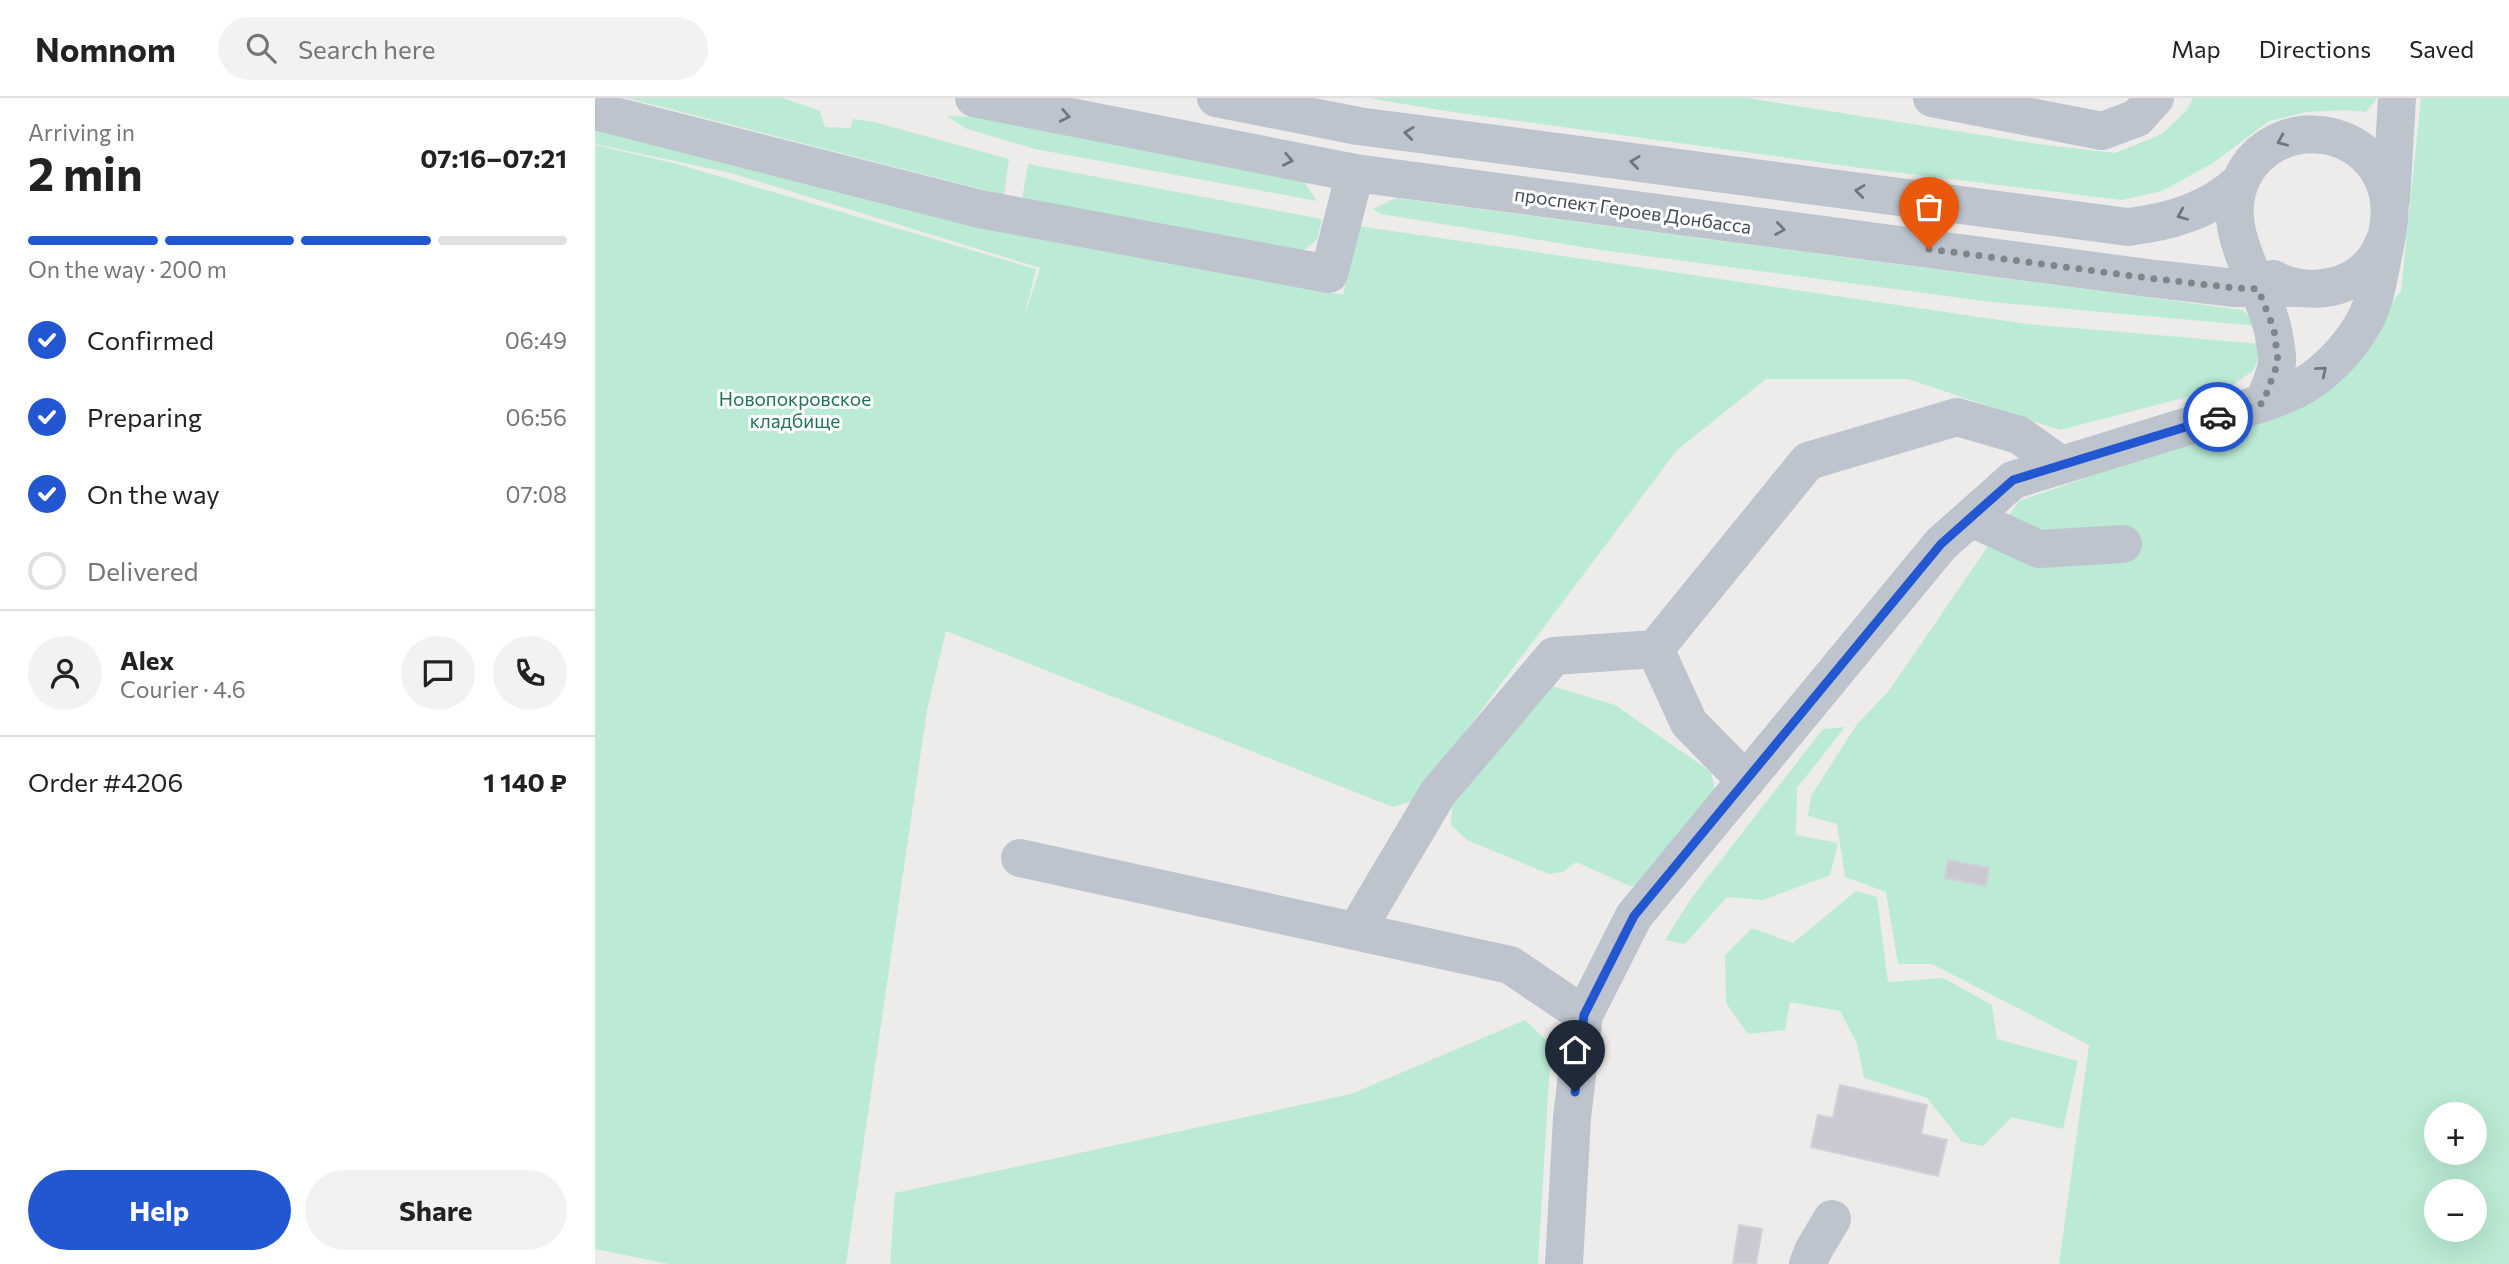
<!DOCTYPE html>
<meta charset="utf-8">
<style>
body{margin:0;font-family:Commissioner,sans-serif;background:#f2f2f2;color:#222;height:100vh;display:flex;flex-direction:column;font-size:26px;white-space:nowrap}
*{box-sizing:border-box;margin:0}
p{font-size:23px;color:#767676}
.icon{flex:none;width:38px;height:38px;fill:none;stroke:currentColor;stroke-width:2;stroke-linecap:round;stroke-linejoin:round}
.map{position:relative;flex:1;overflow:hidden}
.sheet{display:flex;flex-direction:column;background:#fff;width:595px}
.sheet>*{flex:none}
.buttons{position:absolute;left:1829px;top:1004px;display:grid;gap:14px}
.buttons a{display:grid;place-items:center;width:63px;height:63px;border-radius:50%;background:#fff;box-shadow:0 7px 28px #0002;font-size:35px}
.pin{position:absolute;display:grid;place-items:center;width:60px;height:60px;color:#fff;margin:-72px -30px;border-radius:50% 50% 50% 0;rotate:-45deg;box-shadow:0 0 7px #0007}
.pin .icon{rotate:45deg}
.courier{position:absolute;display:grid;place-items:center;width:70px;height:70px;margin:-35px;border:5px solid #2257d1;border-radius:50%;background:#fff;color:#222;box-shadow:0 2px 9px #0007}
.headline em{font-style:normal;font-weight:700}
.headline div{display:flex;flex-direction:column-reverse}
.headline{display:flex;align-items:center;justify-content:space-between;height:119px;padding:0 28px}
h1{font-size:46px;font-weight:700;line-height:52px}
.bar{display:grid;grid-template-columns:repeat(4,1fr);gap:10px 7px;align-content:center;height:84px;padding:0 28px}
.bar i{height:9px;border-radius:5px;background:#e0e0e0}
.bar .active{background:#2257d1}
.bar p{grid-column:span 4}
.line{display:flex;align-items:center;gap:18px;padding:0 28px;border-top:2px solid #e0e0e0}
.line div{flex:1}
.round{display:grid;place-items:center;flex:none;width:74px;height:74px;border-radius:37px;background:#f2f2f2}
ol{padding:0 28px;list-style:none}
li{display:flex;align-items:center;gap:21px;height:77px}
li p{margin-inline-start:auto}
li .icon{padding:7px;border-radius:50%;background:#2257d1;color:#fff;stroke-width:4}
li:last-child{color:#767676}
li i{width:38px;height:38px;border:4px solid #e0e0e0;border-radius:50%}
.primary-button{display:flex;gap:14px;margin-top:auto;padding:14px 28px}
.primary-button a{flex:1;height:80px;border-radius:42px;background:#2257d1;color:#fff;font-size:28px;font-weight:700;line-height:80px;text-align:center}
.primary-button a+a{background:#f2f2f2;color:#222}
header{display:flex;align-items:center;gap:42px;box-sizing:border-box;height:98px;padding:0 35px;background:#fff;border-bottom:2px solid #e0e0e0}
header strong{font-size:33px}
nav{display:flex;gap:38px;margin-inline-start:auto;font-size:24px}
.search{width:490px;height:63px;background:#f2f2f2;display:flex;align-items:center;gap:18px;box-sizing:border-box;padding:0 24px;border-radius:38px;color:#767676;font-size:26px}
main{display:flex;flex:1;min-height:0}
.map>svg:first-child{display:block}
</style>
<header>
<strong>Nomnom</strong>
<div class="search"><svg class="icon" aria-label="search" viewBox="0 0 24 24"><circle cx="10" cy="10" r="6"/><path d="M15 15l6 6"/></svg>Search here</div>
<nav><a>Map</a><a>Directions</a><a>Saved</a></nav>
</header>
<main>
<section class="sheet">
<div class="headline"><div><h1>2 min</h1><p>Arriving in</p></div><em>07:16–07:21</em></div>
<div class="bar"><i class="active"></i><i class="active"></i><i class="active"></i><i></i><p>On the way · 200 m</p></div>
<ol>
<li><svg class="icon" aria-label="check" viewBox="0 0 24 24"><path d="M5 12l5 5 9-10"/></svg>Confirmed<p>06:49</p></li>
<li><svg class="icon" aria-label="check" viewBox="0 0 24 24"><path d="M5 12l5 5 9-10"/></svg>Preparing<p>06:56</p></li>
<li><svg class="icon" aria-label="check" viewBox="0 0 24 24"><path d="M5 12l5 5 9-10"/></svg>On the way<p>07:08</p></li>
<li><i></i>Delivered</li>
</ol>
<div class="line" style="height:126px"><a class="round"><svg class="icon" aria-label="person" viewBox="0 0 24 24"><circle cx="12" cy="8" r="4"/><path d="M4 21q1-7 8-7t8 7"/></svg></a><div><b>Alex</b><p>Courier · 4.6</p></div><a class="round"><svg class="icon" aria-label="chat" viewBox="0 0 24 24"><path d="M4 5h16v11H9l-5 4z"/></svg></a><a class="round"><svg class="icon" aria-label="phone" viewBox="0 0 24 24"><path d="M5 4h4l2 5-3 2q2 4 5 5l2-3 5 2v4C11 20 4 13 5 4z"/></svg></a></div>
<div class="line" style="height:91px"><div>Order #4206</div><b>1 140 ₽</b></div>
<div class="primary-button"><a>Help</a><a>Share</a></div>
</section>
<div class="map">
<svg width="1914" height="1166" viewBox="0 0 1914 1166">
<rect width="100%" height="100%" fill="#eeeceb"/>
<path fill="#bbebd4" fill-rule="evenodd" d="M 32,0 L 188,0 L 225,13 L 230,29 L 255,30 L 258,21 L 279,24 L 414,61 L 409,97 Z
M 774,0 L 1152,0 L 1443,46 L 1520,55 L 1567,36 L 1591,13 L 1598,0 L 1782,0 L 1771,14 L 1750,12 L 1711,14 L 1674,23 L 1618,65 L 1567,93 L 1527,102 L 1266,70 L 844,12 Z
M 1826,0 L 1914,0 L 1914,1166 L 1464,1166 L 1494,947 L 1337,866 L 1303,866 L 1291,794 L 1250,779 L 1242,726 L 1213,718 L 1216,698 L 1262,626 L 1293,594 L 1424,403 L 1718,301 L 1806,193 ZM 1841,1017 L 1880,1017 L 1880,1055 L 1841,1055 ZM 1841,1094 L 1880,1094 L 1880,1132 L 1841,1132 Z
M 0,18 L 347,121 L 748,197 L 763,128 L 1432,226 L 1668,246 L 1659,272 L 1638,287 L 1465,332 L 1313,281 L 1171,281 L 1082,352 L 818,703 L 798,709 L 351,533 L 332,612 L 251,1166 L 74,1166 L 0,1151 L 0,47 L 82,66 L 441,171 L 429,220 L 445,170 L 136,75 L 0,46 Z
M 351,18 L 383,19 L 708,82 L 722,103 L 440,51 L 372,31 Z
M 433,66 L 727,121 L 722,142 L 705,155 L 427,101 Z
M 801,100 L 1648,212 L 1664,228 L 1396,204 L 1006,152 L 786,116 L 778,111 Z
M 957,588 L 1020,607 L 1116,674 L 1121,697 L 1056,785 L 1035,788 L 981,764 L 968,774 L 954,776 L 872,742 L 856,727 L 857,709 L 944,593 Z
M 1250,629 L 1202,690 L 1201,737 L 1243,745 L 1235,777 L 1168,802 L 1132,799 L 1090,846 L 1070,842 L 1095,802 L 1228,631 Z
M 1261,793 L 1282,799 L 1293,884 L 1348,880 L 1397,907 L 1402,941 L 1483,963 L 1468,1031 L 1417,1019 L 1388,1048 L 1367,1044 L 1332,1000 L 1269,980 L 1262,946 L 1245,913 L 1195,904 L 1190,932 L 1153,936 L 1131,905 L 1130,857 L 1157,830 L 1198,845 Z
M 930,922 L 956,947 L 943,1166 L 295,1166 L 300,1095 L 756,996 Z"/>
<path fill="#c9cad1" stroke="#d0d1d7" stroke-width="2" d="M 1353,762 L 1394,770 L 1391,788 L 1350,780 Z
M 1245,987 L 1332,1007 L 1326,1036 L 1352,1042 L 1343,1078 L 1216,1049 L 1223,1017 L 1238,1020 Z
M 1144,1127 L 1167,1131 L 1161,1166 L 1138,1166 Z"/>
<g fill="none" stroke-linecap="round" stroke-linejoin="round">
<path stroke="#bdc4cd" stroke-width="38" d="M 379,0 L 760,75 L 1553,180 L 1640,190 L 1703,190
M 621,0 L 763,28 L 1533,129 C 1574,124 1614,113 1645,84
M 1337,0 L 1507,33 L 1542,20 L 1560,0
M 0,13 L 385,111 L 734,176 L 760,75
M 1796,102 L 1802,0
M 1678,181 C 1719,202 1772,189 1789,144
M 1376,420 L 1444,451 L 1528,446
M 1060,551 L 1094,625 L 1151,683
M 425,760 L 915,867 L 989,917
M 761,833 L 843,695 L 959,558 L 1060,551 L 1213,363 L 1362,319 L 1424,337 L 1466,367
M 969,1166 L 977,1020 L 989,917 L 1039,818 L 1346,446 L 1418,382 L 1668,305 C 1679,301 1691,297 1702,291 C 1728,278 1755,250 1769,224 C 1781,203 1784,176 1789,153 C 1794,128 1799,105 1788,81 C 1762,23 1677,21 1648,78 C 1619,134 1674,190 1680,244 C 1681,251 1683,259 1682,265 C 1680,279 1673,293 1668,305
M 1213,1166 L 1218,1153 L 1237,1121"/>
</g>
<defs><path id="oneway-chevron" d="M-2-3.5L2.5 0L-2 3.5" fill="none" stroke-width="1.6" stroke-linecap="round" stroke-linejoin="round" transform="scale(1.75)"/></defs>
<g stroke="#6f7681">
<use href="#oneway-chevron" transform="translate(470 18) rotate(11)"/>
<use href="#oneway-chevron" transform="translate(814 35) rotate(-173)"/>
<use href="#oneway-chevron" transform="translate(1687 43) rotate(157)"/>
<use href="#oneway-chevron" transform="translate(693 62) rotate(11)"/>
<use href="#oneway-chevron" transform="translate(1040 64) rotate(-173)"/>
<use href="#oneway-chevron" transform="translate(1265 93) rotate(-173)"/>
<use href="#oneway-chevron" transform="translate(1587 117) rotate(157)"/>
<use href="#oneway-chevron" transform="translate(1185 131) rotate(8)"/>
<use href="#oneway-chevron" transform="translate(1727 273) rotate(-40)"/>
</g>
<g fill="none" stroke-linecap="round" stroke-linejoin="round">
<path stroke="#80848b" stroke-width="7" stroke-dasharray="0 12.6" d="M 1334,151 L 1553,180 L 1640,190 L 1663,191 L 1679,231 L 1683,264 L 1668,305 L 1623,319"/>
<path stroke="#2257d1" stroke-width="9" d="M 980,994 L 989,917 L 1039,818 L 1346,446 L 1418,382 L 1623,319"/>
</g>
<g text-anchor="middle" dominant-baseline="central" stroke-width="6" stroke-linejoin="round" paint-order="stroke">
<g font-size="19" fill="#454c58" stroke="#fff">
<text transform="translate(1038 112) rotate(8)">проспект Героев Донбасса</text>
</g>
<g font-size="19" fill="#1b7453" stroke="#fff">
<text x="200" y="300">Новопокровское<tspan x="200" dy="22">кладбище</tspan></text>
</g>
</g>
</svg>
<div class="buttons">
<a>+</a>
<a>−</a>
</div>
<div class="pin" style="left:1334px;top:151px;background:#ea580c"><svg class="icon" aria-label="bag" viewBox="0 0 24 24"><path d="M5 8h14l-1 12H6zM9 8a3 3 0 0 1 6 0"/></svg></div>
<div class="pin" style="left:980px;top:994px;background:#1f2937"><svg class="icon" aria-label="home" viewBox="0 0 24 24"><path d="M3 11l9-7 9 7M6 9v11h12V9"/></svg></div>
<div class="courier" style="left:1623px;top:319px"><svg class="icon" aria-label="car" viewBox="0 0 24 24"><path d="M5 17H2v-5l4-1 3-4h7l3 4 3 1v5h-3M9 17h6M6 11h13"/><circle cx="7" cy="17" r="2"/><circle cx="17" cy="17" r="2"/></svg></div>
</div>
</main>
